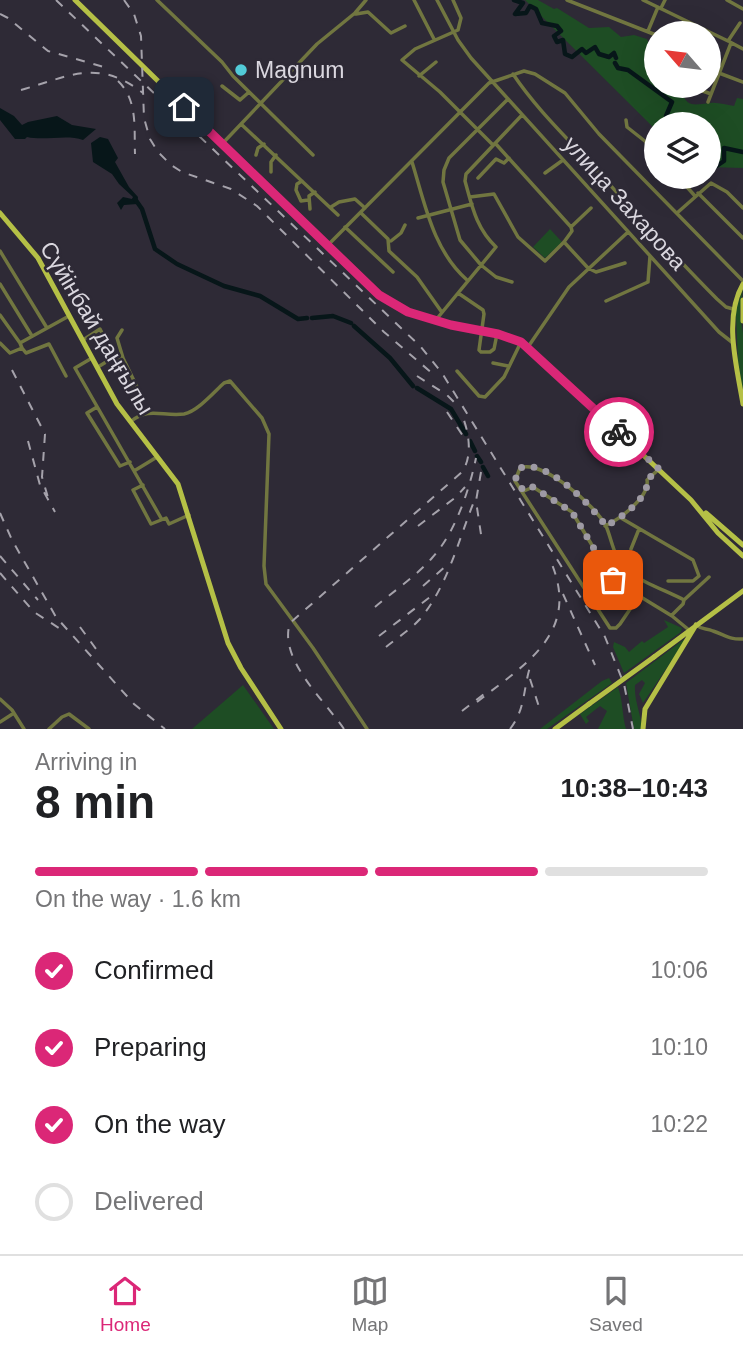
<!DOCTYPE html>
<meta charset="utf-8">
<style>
body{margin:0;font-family:Helvetica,sans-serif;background:#f2f2f2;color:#202124;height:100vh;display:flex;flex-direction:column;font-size:26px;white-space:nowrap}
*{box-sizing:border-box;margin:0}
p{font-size:23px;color:#757577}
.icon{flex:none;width:38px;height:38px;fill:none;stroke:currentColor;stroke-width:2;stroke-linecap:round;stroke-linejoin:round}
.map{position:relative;height:729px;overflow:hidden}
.drawer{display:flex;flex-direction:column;background:#fff;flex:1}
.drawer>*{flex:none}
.needle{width:46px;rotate:298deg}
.tools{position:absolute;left:644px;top:21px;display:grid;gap:14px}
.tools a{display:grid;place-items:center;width:77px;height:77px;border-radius:50%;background:#fff;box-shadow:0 7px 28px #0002;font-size:35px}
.pin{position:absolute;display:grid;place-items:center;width:60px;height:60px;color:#fff;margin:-30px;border-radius:14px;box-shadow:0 4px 10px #0006}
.courier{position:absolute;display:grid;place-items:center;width:70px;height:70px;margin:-35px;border:5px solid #db2777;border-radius:50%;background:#fff;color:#222;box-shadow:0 2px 9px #0007}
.head em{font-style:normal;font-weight:800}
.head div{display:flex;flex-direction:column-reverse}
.head{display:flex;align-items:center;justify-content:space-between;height:119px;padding:0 35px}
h1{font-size:46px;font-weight:800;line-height:52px}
.bar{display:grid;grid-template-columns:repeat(4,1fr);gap:10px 7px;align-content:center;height:84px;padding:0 35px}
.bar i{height:9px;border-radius:5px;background:#e0e0e0}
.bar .selected{background:#db2777}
.bar p{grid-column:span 4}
ol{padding:0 35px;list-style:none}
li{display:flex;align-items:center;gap:21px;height:77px}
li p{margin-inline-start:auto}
li .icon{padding:7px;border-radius:50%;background:#db2777;color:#fff;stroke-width:4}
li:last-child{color:#757577}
li i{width:38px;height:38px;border:4px solid #e0e0e0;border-radius:50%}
.dock{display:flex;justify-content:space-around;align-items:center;height:98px;border-top:2px solid #e0e0e0;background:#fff;font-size:19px;color:#757577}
.dock a{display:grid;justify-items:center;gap:4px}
.dock .selected{color:#db2777}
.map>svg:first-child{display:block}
</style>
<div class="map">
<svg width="743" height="729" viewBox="0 0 743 729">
<rect width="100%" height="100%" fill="#2e2a36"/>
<path fill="#1e4d24" d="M 525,0 L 538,0 L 554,9 L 557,8 L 589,28 L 609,27 L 621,37 L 634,35 L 647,39 L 651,49 L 656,51 L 656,86 L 681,86 C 685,108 692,105 710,103 C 718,102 726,105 734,106 L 737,98 L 743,99 L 743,168 L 709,167 L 709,124 L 656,124 L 656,130 Z
M 550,229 L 562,242 L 545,258 L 533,247 Z
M 743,289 L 740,313 L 743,333 L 743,392 L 738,362 L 736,315 L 736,308 Z
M 664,620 L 682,628 L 681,632 L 624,673 L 613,647 L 614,642 L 625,647 L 629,652 L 642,641 L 644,643 L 668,627 Z
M 683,640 L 685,641 L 643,703 L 639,694 L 645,683 L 642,680 L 635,685 C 634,701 641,713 642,729 L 634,729 L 626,683 Z
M 609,678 L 612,683 L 547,729 L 540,729 L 602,681 Z
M 243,685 L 274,729 L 192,729 Z
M 618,687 C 623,701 622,715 626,729 L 598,729 L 607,711 L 600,706 L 586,717 L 589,721 L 586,724 L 580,714 Z"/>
<path fill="#071619" d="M 0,108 L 14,116 L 22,125 L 28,122 L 57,116 L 72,125 L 96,129 L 83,140 C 67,134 45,141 27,137 L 25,139 L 15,139 L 0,120 Z
M 100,137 L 108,139 L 118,158 L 115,162 L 129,187 L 138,197 L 137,204 L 124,205 L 121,210 L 117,203 L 123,197 L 132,199 L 133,197 L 119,184 L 112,174 L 93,162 L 91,143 Z"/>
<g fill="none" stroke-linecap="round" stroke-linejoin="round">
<path stroke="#071619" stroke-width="4.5" d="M 514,0 L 523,3 L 515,14 L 526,13 L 530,6 L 536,9 L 542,23 L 557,26 L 561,31 L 554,36 L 557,42 L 563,40 L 565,54 L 572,57 L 582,49 L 586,53 L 595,47 L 599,54 L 609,57 L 614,53 L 616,58
M 615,63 L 618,68 L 628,70 L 672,102 L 666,116 L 669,124
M 709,162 L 715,167 L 724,161 L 724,148 L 743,152
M 135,199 L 142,209 L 155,249 L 177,264 L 224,286 L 260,296 L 298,319 L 307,318
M 312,318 L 333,316 L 351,323
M 354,326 L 390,358 L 413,386
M 417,388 L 451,409 L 466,434
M 470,441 L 475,451
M 477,456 L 481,462
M 483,467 L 488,476"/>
<path stroke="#717640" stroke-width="3.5" d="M 157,0 L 222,62 L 233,76 L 313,155
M 414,0 L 434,39
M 437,0 L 458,40 L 471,58 L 719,332 L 733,343
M 453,0 L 461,18 L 458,30 L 415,49 L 402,60 L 440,92 L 493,145
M 567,0 L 656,35
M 643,0 L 728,41 L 740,23
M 727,0 L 743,9
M 661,8 L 665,0
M 356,14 L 368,12 L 391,33 L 405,26
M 648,31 L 658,7
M 730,42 L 743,49
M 709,65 L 717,69 L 719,73 L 743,82
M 513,74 C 535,107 564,135 591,164 C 633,210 674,256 717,299 L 726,307 L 733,309
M 419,76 L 436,62
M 222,86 L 240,100 L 249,92
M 689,86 L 711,94
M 508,99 L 449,158 L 444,170 L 443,182 L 460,240 L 481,265 L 496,277 L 512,282
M 708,102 L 731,43
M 626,120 L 627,127 L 646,142 L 649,150 L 656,157
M 241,124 L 338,215
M 495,143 L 571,227
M 222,144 L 317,44 L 355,13 L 366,0
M 256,155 L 258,148 L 264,144
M 412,162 C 425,204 433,250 467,280
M 271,172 L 271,162 L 276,155
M 545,173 L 563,160
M 678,177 L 695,196
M 478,178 L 496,159 L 504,163 L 509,158
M 302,181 L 297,184 L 296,190 L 301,201 L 308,200
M 698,193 L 743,238
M 470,197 L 494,194 L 518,237 L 545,261 L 564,242 L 572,231 L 571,227 L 591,208
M 331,207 L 339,202 L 355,199 L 365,208
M 310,209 L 309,196 L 315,192
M 361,213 L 388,239 L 389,251 L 417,277 L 441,311
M 677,213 L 711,183 L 727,192 L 743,208
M 418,218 L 472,204
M 345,227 L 393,272
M 391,241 L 401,233 L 405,225
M 564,242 L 588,268 L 596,272 L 625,263
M 327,246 L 489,83 L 524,71 L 535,74 L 565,93 L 599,134 L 743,281
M 0,251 L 47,328
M 0,284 L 32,336
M 458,293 L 483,310 L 484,314 L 479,350 L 481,352 L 490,352 L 494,349 L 497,334
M 606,301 L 648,282 L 650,256
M 0,315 L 20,343
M 435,321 L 496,247 C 476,228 472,206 465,181 L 466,174 L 522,115
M 83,340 L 100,329 L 114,357
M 0,343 L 10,353 L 22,348 L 20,343 L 69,316
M 528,347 L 569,287 L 628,232
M 22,348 L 26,353 L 49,344 L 66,376
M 92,358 L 75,368 L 134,471
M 123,358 L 137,387 L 134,391
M 117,361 L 123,358 L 117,338 L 122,330
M 493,363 L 508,366
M 98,367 L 114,357 L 146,412
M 457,371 L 479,396 L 485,397 L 504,377 L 521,342
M 97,407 L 87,413 L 120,466 L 130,462
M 130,422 C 150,406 162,417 184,414 C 198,411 214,392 224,383 L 230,381 L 262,418 L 269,434 L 264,566 L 266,584 L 313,648 L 367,729
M 157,457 L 134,471 L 161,518
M 143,485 L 133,490 L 151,524 L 166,518 L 169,524 L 189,515
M 524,491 L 533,487 L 572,512 L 613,580 L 672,616 L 689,630
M 621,518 L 693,560 L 699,576 L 693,581 L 668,581
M 605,526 C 620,519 650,497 647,480 L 659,469
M 631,549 L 639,529
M 639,596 L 620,624 L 616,628 L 610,628 L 515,481 L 520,468 C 542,459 596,506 606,526 C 612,540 614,559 626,569 C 642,583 665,590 684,600
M 672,615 L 683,604 L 684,600 L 709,577
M 696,625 C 702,630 706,628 713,631 C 725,635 730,640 743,639
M 0,699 L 12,710 L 24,729
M 0,722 L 14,713
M 49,729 L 62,717 L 69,714 L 89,729"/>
<path stroke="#b5c046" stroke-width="5" d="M 75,0 L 369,287 C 394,307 422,318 454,325 C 479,331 506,333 528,347 L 691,500 L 718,533 L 743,556
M 0,213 L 38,258 L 117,404 L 178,484 L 228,643 L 241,668 L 281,729
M 743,284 C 723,318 737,367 743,404
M 743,300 L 743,321
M 706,513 L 743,545
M 654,657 L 743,591
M 555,729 L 589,704
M 643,729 L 645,709 L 696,625"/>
<path stroke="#a5a2ab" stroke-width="2" stroke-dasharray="9 9" stroke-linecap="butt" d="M 56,0 L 421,347 L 442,373 L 605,637 L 624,684 L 633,729
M 124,0 L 134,14 L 141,36 L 144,118 L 150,139 L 158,152 L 171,165 L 182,172 L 231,189 L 257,206 L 384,332 L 433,374
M 0,14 L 8,18 L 48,51 L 104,67
M 118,81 C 138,100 134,128 135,154
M 21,90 C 70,76 98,58 143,93
M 12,370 L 45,434 L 42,477 L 49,501
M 417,376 L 447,395 L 456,404
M 447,412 L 465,439
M 28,441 L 40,485 L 55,512
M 481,472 L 476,501 L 482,541
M 0,513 L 12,540 L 56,617 L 134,704 L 165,729
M 418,526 L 456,497 L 465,487
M 0,556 L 38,600
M 0,573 L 34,612 L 62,630
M 423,586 L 447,565
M 563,594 L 595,665
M 375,607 C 394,591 416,576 432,558 C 455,533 469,491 476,458
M 80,627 L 99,653
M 379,636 L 430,597
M 386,647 C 397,638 410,630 420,619 C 447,587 458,542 473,504
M 530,679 L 541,713
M 477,702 C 525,664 581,633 551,562
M 462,711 L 484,694
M 344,729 C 325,701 278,659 290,623 L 462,472 C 473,456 469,432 462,415
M 510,729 C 526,709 523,687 531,664"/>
<path stroke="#b5c046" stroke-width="5" d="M 589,704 L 654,657"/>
</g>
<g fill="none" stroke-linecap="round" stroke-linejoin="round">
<path stroke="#9e9aa4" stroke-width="7" stroke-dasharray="0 12.6" d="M 613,580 L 572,512 L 533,487 L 524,491 C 517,483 512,478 520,468 C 546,458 592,506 606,526 C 620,519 650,497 647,480 L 659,469 L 619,432"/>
<path stroke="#db2777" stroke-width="9" d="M 184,107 L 379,295 L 408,312 L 451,325 L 498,334 L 521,342 L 619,432"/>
</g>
<circle fill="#52cbd8" stroke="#2e2a36" stroke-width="2.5" cx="241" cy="70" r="7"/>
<g text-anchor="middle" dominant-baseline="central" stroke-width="5" stroke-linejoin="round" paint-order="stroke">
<g font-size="23" fill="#dad7df" stroke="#2e2a36" text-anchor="start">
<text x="255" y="70">Magnum</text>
</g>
<g font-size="23" fill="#dad7df" stroke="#2e2a36">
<text transform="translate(625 203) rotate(48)">улица Захарова</text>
<text transform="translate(97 328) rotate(59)">Сүйінбай даңғылы</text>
</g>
</g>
</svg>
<div class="tools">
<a><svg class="needle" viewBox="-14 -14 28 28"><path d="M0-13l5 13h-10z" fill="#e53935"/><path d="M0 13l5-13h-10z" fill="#757577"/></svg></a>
<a><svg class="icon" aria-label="layers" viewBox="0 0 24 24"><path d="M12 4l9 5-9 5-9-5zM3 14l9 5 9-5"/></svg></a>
</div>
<div class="pin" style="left:613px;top:580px;background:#ea580c"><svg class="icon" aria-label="bag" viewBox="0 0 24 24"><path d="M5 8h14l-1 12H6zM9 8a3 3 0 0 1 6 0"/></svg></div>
<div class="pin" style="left:184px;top:107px;background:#1f2937"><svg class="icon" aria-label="home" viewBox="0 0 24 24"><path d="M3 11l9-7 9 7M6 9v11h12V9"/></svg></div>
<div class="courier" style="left:619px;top:432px"><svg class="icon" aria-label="bike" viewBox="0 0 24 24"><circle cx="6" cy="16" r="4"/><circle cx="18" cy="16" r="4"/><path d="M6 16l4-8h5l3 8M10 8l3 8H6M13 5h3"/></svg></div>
</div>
<section class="drawer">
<div class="head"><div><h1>8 min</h1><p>Arriving in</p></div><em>10:38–10:43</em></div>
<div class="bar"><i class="selected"></i><i class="selected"></i><i class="selected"></i><i></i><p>On the way · 1.6 km</p></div>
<ol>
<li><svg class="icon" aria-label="check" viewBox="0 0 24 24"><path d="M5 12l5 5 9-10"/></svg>Confirmed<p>10:06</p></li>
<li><svg class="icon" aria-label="check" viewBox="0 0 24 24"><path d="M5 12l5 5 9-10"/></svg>Preparing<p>10:10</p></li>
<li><svg class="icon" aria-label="check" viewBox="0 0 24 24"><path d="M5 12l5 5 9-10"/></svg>On the way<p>10:22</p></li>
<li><i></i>Delivered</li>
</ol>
</section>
<nav class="dock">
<a class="selected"><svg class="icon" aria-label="home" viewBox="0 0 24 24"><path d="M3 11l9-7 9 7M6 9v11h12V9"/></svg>Home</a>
<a><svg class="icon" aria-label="map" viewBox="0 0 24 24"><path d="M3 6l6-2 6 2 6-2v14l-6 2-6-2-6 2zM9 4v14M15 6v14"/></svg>Map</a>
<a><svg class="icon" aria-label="saved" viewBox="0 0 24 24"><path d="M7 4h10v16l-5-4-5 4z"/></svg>Saved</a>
</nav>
